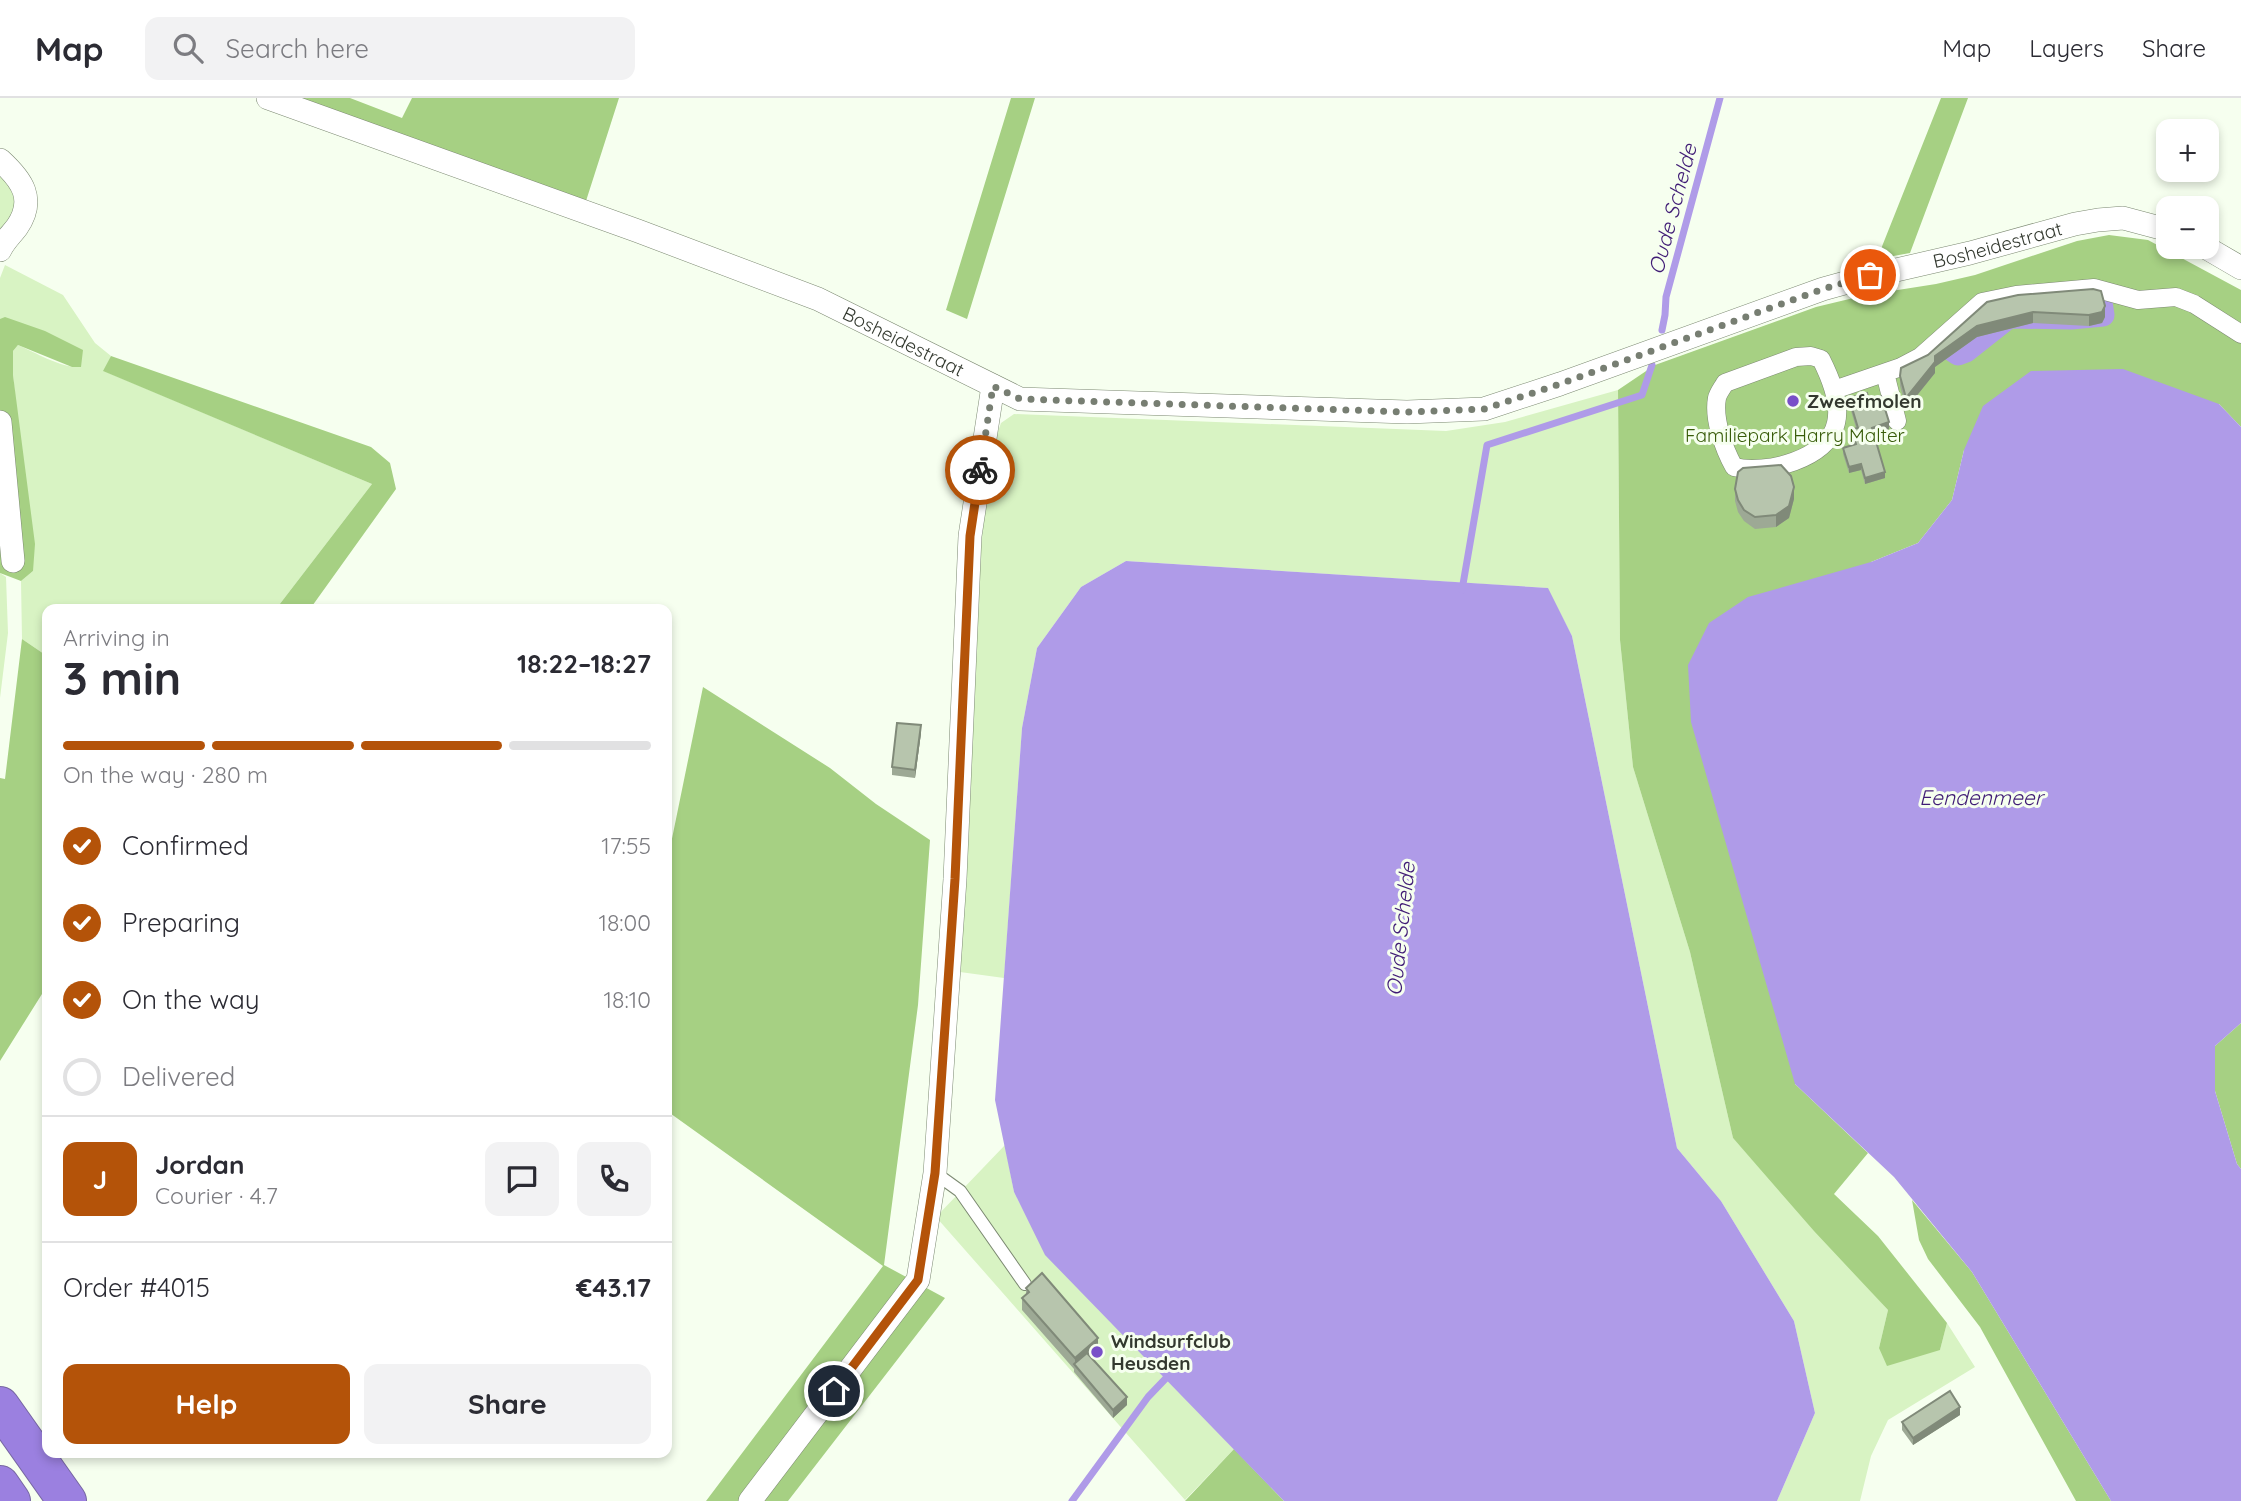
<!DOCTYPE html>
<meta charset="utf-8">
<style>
body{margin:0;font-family:Quicksand,sans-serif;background:#f2f2f3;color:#2b2b33;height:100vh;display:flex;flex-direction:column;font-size:26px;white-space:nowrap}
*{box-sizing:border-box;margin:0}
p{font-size:23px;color:#7c7c81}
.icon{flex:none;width:38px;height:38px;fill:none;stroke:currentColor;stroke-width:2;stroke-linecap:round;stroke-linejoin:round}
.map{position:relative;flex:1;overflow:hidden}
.details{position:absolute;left:42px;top:506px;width:630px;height:854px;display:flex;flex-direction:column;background:#fff;border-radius:14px;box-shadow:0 4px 10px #0003}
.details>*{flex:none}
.controls{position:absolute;left:2156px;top:21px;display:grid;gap:14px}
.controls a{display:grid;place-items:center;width:63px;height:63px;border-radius:14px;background:#fff;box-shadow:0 4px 10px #0003;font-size:35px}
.pin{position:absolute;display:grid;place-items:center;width:60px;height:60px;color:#fff;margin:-30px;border:4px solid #fff;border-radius:50%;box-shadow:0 2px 7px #0007}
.courier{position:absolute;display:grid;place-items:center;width:70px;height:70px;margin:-35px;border:5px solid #b45309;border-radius:50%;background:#fff;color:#222;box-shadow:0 2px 9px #0007}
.headline em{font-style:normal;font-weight:800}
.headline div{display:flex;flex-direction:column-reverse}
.headline{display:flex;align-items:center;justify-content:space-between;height:119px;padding:0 21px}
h1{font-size:46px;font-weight:800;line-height:52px}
.bar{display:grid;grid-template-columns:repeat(4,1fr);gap:10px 7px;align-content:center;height:84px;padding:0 21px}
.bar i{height:9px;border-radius:5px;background:#e1e1e2}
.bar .active{background:#b45309}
.bar p{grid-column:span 4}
.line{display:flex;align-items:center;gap:18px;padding:0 21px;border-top:2px solid #e1e1e2}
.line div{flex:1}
.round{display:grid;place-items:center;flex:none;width:74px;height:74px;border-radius:14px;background:#f2f2f3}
ol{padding:0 21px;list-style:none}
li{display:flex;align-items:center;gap:21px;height:77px}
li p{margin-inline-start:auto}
li .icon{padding:7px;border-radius:50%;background:#b45309;color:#fff;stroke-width:4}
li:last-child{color:#7c7c81}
li i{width:38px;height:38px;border:4px solid #e1e1e2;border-radius:50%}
.primary-button{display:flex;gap:14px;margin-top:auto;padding:14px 21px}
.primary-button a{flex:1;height:80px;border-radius:14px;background:#b45309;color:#fff;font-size:28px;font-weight:800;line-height:80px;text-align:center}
.primary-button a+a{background:#f2f2f3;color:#2b2b33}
header{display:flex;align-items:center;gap:42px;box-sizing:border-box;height:98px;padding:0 35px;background:#fff;border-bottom:2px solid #e1e1e2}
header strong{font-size:33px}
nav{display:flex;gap:38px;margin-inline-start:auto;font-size:24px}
.search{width:490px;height:63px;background:#f2f2f3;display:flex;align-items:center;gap:18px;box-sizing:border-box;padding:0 24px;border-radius:14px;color:#7c7c81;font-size:26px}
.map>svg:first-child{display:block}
</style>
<header>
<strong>Map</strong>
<div class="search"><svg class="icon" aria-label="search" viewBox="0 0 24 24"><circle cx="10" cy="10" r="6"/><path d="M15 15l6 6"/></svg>Search here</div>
<nav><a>Map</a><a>Layers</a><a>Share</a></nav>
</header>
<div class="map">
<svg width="2241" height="1403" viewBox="0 0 2241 1403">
<rect width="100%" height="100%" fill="#f6ffef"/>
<path fill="#d8f3c3" d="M 0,69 L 21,101 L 0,140 Z
M 5,167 L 63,197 L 95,245 L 111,258 L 104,273 L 372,386 L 276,511 L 47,511 L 47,558 L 22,541 L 21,483 L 33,473 L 13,277 L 13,253 L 18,247 C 37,255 60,270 81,269 L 0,221 L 0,180 Z
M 1618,292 L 1620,542 L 1633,669 L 1690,854 L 1733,1040 L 1888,1212 L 1879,1250 L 1940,1252 L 1947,1225 L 1975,1269 L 1888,1322 L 1871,1358 L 1860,1403 L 1777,1403 L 1815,1315 L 1794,1223 L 1721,1103 L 1677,1050 L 1572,538 L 1547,490 L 1126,463 L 1081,489 L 1037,550 L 1022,630 L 1004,880 L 960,874 L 979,466 L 992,351 L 1001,325 L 1014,316 L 1446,333 L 1505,324 Z
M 0,475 L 6,479 L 8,535 L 0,600 Z
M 1005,1047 L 1014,1094 L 1046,1157 L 1234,1351 L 1185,1402 L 936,1119 Z"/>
<path fill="#a6d083" d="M 294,0 L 350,0 L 402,20 L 412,0 L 619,0 L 586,103 Z
M 1011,0 L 1035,0 L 967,221 L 946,212 Z
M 1941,0 L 1968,0 L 1910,155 L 1877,161 Z
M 2109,137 L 2148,142 L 2241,192 L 2241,329 L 2219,306 L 1964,352 L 1952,402 L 1918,445 L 1871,464 L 1795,986 L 1868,1055 L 1834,1096 L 1878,1138 L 1947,1225 L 1940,1252 L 1887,1268 L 1879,1250 L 1888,1212 L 1814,1133 L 1733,1040 L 1690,854 L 1633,669 L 1620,542 L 1618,292 L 1655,267 L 1816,209 L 1866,197 L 1936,186 L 1975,177 L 2077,143 Z
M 5,219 L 45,233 L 83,252 L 81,269 L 72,269 L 18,247 L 13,253 L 13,277 L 35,446 L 33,473 L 21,483 L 0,475 L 0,221 Z
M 111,258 L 371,349 L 390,365 L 396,391 L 310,511 L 276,511 L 372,386 L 103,273 Z
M 22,541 L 47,558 L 47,888 L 0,963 L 0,680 L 5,681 Z
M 703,589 L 830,670 L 876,706 L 930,742 L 918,907 L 884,1167 L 945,1200 L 788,1403 L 706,1403 L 883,1168 L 667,1013 L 667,765 Z
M 2241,925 L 2241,1071 L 2237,1066 L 2215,993 L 2215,948 Z
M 1912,1102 L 1972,1174 L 2111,1403 L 2076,1403 L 1980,1229 L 1928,1161 L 1919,1142 Z
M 1234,1351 L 1284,1403 L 1185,1403 Z"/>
<path fill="#af9be8" d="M 2123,271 L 2219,306 L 2241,329 L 2241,925 L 2215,948 L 2215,993 L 2237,1066 L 2241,1071 L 2241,1403 L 2111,1403 L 1972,1174 L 1894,1079 L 1795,986 L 1691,624 L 1688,567 L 1709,525 L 1748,499 L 1871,464 L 1918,445 L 1952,402 L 1964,352 L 1983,308 L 2031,273 Z
M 1126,463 L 1548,490 L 1572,538 L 1677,1050 L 1721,1103 L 1794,1223 L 1815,1315 L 1777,1403 L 1284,1403 L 1045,1157 L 1014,1094 L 995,1002 L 1022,630 L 1037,550 L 1081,489 Z"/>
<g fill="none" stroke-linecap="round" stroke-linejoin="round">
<path stroke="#af9be8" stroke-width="7" d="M 1662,232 L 1665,217 L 1666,199 L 1720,0
M 1462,492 L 1487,347 L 1642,297 L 1652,267
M 1072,1403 L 1148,1299 L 1170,1276"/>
<path stroke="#af9be8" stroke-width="23" d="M 2084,201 L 2101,204 L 2103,217 L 2071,220 L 2009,219 L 1966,253 L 1958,256 L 1949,250 L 1998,209 Z"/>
<g stroke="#7c8972" stroke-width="14">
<path id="service" d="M 935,1075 L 960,1093 L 1025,1186"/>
</g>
<g stroke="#7c8972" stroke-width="19">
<path id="pedestrian" d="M 1811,258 L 1821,261 C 1830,279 1841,304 1836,325 C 1829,361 1765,377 1734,369 C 1724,351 1713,321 1717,300 C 1718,295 1723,289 1725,285 L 1796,259 Z
M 1885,275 L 1897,323
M 1834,292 L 1901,269 L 1920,259 L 1982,204 L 2016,197 L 2094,190 L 2138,202 L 2176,199 L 2194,206 L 2241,236"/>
</g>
<g stroke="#7c8972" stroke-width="24">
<g id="minor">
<path id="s1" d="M 268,0 L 638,133 L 818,201 L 1020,301 L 1407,314 L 1484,311 L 1560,286 L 1823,191 L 1870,178 L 1970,155 L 2075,126 L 2098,122 L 2123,120 L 2168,132"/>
<path d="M 0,62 C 22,82 36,101 17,129 C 11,137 4,143 0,152"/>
<path d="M 2205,149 L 2241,170"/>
<path d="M 0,324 L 13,463"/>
<path d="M 750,1403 L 918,1182 L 935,1075 L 955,781 L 970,438 L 993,288"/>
</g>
</g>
<g stroke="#7767a2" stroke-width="40">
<path id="motorway" d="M 0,1308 L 67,1403
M 0,1387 L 11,1403"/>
</g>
<use href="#service" stroke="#fff" stroke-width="12"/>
<use href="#pedestrian" stroke="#fff" stroke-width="18"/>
<use href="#minor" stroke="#fff" stroke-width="23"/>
<use href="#motorway" stroke="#9b80e0" stroke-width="38"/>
</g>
<path fill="#9da995" d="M 2018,197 L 2105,219 L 2102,225 L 2089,228 L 2033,225 L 1977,239 L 1935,269 L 1935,275 L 1906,311 L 1900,288 L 1900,278 L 1928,257 Z
M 1849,300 L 1869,302 L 1889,331 L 1874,335 L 1885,380 L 1865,386 L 1861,372 L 1849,375 L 1843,356 L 1843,350 L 1854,346 L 1852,338 L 1852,331 L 1856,330 L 1849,306 Z
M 1735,391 L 1794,401 L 1789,420 L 1776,429 L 1755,431 L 1744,423 L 1738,414 L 1735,403 Z
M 921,635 L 915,680 L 892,677 L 892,669 Z
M 1026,1190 L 1098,1252 L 1091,1258 L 1127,1307 L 1113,1320 L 1074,1274 L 1074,1271 L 1022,1212 L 1022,1200 L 1026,1197 Z
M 1960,1317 L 1913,1347 L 1902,1332 L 1902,1324 Z"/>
<path fill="#808a79" d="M 2105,208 L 2105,219 L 2102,225 L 2089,228 L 2089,217 Z
M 2033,214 L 2033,225 L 1977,239 L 1935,269 L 1935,275 L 1906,311 L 1906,300 L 1935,258 L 1977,228 Z
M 1889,324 L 1889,331 L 1872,336 L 1872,330 Z
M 1861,366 L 1861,372 L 1849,375 L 1849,369 Z
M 1885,374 L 1885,380 L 1865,386 L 1865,380 Z
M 1794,389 L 1794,401 L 1789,420 L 1776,429 L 1776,417 Z
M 921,627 L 921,635 L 915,680 L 915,672 Z
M 1098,1240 L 1098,1252 L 1078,1270 L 1075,1267 L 1075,1260 Z
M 1127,1299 L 1127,1307 L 1113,1320 L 1113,1312 Z
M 1960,1309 L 1960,1317 L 1913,1347 L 1913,1340 Z"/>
<path fill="#b7c5ad" stroke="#808a79" stroke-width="2" d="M 2093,191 L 2101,193 L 2105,208 L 2102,214 L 2089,217 L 2033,214 L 1977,228 L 1935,258 L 1935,264 L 1906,300 L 1900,278 L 1901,270 L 1928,257 L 1987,204 L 2018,197 Z
M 1867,295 L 1869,302 L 1881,298 L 1889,324 L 1872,330 L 1885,374 L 1865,380 L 1861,366 L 1849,369 L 1843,350 L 1856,346 L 1852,331 L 1858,330 L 1849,300 Z
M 1781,367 L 1791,378 L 1794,389 L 1789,408 L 1776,417 L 1755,419 L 1744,412 L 1738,402 L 1735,391 L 1738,374 L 1743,370 Z
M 897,625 L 921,627 L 915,672 L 892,669 Z
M 1042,1175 L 1098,1240 L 1075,1260 L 1022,1200 L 1029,1194 L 1026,1190 Z
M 1087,1255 L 1127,1299 L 1113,1312 L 1074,1266 Z
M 1950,1293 L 1960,1309 L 1913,1340 L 1902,1324 Z"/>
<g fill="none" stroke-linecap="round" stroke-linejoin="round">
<path stroke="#777e72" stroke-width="7" stroke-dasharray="0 12.6" d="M 980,372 L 993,288 L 1020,301 L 1407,314 L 1484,311 L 1560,286 L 1823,191 L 1870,177"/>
<path stroke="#b45309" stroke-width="9" d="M 834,1293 L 918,1182 L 935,1075 L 955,781 L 970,438 L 980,372"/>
</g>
<g fill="#784fc8" stroke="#f6ffef" stroke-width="2.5">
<circle cx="1793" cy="303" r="7"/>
<circle cx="1097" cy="1254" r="7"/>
</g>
<g text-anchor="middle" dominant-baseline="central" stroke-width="6" stroke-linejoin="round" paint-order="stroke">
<g font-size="19" fill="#33392f" stroke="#f6ffef">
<text stroke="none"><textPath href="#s1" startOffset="1815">Bosheidestraat</textPath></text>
<text stroke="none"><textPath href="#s1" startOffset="681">Bosheidestraat</textPath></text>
</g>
<g font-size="19" font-weight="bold" fill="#33392f" stroke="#f6ffef" text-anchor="start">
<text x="1807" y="303">Zweefmolen</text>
<text x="1111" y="1243">Windsurfclub<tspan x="1111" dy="22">Heusden</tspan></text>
</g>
<g font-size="19" fill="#385c09" stroke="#f6ffef">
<text x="1795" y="337">Familiepark Harry Malter</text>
</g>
<g font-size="21" font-style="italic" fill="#3f1b75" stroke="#f6ffef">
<text transform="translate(1672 111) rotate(-75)">Oude Schelde</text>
<text x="1981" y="699">Eendenmeer</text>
<text transform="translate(1400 831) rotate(-84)">Oude Schelde</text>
</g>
</g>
</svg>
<div class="controls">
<a>+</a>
<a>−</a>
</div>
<div class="pin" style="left:1870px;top:177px;background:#ea580c"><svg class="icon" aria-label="bag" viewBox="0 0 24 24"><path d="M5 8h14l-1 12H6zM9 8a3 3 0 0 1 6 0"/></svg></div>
<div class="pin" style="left:834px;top:1293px;background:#1f2937"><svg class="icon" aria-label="home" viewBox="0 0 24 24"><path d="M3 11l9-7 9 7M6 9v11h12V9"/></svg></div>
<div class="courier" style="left:980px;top:372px"><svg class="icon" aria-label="bike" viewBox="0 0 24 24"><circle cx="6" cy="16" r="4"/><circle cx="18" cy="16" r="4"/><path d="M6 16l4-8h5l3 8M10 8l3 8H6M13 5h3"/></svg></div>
<section class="details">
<div class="headline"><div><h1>3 min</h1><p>Arriving in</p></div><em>18:22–18:27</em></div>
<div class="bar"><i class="active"></i><i class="active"></i><i class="active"></i><i></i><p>On the way · 280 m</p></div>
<ol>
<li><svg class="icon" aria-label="check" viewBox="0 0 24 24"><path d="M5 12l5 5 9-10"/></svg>Confirmed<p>17:55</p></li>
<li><svg class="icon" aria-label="check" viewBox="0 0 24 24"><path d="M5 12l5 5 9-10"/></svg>Preparing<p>18:00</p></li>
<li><svg class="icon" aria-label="check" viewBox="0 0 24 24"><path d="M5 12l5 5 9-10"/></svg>On the way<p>18:10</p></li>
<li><i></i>Delivered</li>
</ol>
<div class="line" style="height:126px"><b class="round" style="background:#b45309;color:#fff">J</b><div><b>Jordan</b><p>Courier · 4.7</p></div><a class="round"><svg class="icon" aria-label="chat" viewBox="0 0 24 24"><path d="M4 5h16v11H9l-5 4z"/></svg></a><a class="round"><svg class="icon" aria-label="phone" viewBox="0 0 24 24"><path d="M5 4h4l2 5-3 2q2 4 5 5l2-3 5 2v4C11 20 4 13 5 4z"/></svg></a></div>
<div class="line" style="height:91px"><div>Order #4015</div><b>€43.17</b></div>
<div class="primary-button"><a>Help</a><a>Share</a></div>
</section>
</div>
